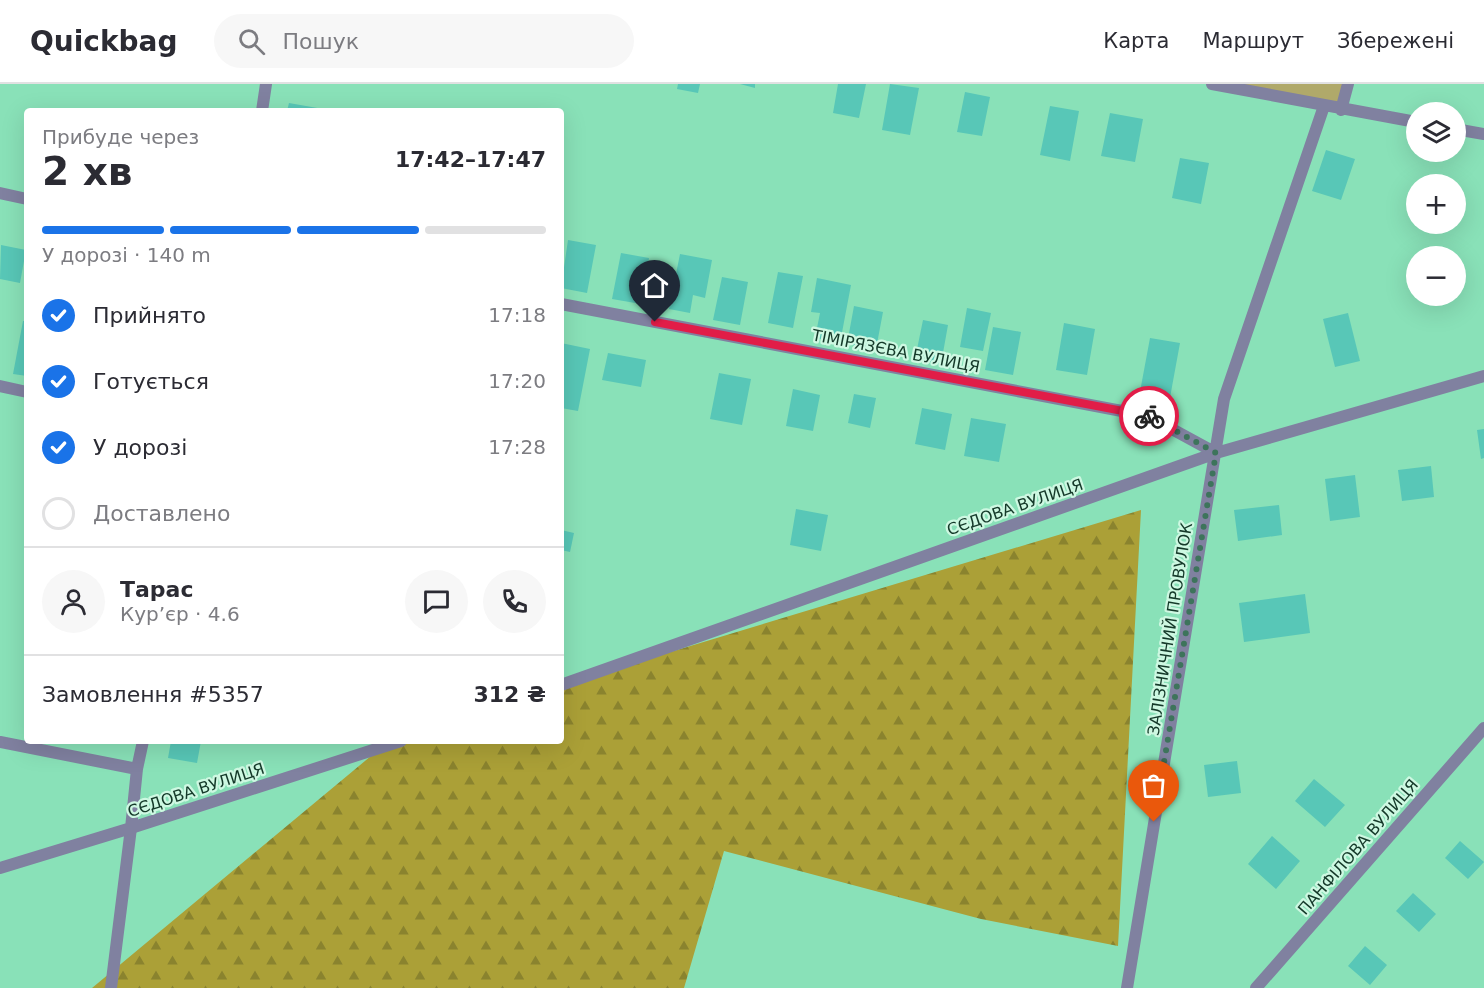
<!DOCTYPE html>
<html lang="uk">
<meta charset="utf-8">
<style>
body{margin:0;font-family:"DejaVu Sans",sans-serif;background:#f7f7f7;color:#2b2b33;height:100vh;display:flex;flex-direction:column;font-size:22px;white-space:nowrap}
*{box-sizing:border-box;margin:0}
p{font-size:20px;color:#7c7c81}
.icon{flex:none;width:33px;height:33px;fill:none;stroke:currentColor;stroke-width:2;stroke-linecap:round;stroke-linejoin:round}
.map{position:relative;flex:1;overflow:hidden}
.sheet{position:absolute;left:24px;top:24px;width:540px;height:636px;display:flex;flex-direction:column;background:#fff;border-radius:6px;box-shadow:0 6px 24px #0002}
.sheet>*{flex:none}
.tools{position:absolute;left:1406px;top:18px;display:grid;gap:12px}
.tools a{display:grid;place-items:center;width:60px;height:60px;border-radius:50%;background:#fff;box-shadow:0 6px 24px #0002;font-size:30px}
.pin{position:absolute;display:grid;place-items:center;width:51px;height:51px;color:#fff;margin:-62px -26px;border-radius:50% 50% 50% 0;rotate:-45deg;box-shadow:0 0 6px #0007}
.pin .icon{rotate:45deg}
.courier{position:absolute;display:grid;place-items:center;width:60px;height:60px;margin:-30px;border:4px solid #e11d48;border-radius:50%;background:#fff;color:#222;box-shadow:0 2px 8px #0007}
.overview em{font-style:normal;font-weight:600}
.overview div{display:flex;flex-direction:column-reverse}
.overview{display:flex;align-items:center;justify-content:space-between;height:102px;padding:0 18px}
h1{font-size:39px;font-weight:600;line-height:45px}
.bar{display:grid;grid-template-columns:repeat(4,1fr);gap:9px 6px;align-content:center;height:72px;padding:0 18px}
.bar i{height:8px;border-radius:4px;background:#e1e1e2}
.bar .current{background:#1a73e8}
.bar p{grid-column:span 4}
.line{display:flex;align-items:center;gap:15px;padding:0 18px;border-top:2px solid #e1e1e2}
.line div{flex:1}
.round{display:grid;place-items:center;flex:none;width:63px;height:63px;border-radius:32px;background:#f7f7f7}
ol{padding:0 18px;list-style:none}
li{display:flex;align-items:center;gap:18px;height:66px}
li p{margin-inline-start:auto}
li .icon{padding:6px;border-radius:50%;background:#1a73e8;color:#fff;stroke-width:4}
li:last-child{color:#7c7c81}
li i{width:33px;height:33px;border:3px solid #e1e1e2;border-radius:50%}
header{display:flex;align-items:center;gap:36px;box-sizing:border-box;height:84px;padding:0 30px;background:#fff;border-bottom:2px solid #e1e1e2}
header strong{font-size:28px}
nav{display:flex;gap:33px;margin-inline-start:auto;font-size:21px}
.search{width:420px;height:54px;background:#f7f7f7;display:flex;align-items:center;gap:15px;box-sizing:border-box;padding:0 21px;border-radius:33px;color:#7c7c81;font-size:22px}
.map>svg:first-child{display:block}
</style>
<header>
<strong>Quickbag</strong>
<div class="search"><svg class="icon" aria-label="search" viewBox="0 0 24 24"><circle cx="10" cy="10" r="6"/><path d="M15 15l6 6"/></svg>Пошук</div>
<nav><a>Карта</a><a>Маршрут</a><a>Збережені</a></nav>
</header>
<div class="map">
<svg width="1484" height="904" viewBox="0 0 1484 904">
<defs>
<pattern id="forest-firs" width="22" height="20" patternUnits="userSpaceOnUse" patternTransform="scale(1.5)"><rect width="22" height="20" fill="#aba037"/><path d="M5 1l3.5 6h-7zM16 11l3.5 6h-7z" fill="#8a832e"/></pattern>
</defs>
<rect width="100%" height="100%" fill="#89e1b8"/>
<path fill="#b0a96a" d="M 1212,0 L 1348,0 L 1341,26 Z"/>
<path fill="url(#forest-firs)" d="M 1141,426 L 1118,862 L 981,835 L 724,767 L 684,904 L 92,904 L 389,657 L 561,657 L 561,601 Z"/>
<path fill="#58c7b7" d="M 678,0 L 700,0 L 698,9 L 677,5 Z
M 740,0 L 755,0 L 755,4 Z
M 838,0 L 866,0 L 859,34 L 833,29 Z
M 890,0 L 919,4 L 910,51 L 882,46 Z
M 965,8 L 990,13 L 982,52 L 957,48 Z
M 289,19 L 323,25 L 322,27 L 287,27 Z
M 1050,22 L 1079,27 L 1070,77 L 1040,71 Z
M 1110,29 L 1143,35 L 1135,78 L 1101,72 Z
M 1326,66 L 1355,75 L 1341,116 L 1312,107 Z
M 1180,74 L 1209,79 L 1201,120 L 1172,114 Z
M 1455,105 L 1462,108 L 1455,129 Z
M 568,156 L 596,161 L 587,209 L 561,204 Z
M 1,161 L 26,166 L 20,199 L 0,195 Z
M 621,169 L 649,174 L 641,220 L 612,215 Z
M 680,170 L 712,176 L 705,214 L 693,211 L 690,229 L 669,225 Z
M 778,188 L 803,192 L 793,244 L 768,239 Z
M 722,193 L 748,198 L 740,241 L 713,236 Z
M 817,194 L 851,201 L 840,259 L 815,254 L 820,229 L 811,228 Z
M 854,222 L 883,228 L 876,265 L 847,260 Z
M 967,224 L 991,229 L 983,267 L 960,263 Z
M 1348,229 L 1360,277 L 1335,283 L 1323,235 Z
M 923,236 L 948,241 L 941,280 L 915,275 Z
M 23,237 L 27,237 L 27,292 L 13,290 Z
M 1064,239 L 1095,245 L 1087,291 L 1056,286 Z
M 993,243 L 1021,248 L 1013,291 L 985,286 Z
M 1150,254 L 1180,259 L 1169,319 L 1139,313 Z
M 561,259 L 590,265 L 578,327 L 561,324 Z
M 608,269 L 646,276 L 641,303 L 602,296 Z
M 719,289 L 751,295 L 742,341 L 710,335 Z
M 793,305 L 820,311 L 813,347 L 786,342 Z
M 854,310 L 876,314 L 870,344 L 848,339 Z
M 922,324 L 952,330 L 945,366 L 915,360 Z
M 971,334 L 1006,340 L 999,378 L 964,372 Z
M 1484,345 L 1484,374 L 1481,375 L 1477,346 Z
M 1431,382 L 1434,413 L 1402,417 L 1398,386 Z
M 1355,391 L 1360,433 L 1330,437 L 1325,395 Z
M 1279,421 L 1282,451 L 1238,457 L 1234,426 Z
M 796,425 L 828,431 L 821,467 L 790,461 Z
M 561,446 L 574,449 L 570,468 L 561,466 Z
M 1305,510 L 1310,549 L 1244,558 L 1239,519 Z
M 171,657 L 201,657 L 197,679 L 168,674 Z
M 1237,677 L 1241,709 L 1208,713 L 1204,681 Z
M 1314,695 L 1345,721 L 1325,743 L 1295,717 Z
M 1272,752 L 1300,777 L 1276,805 L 1248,780 Z
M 1460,757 L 1484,778 L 1468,795 L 1445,774 Z
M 1413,809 L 1436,830 L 1419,848 L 1396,827 Z
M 1365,862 L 1387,881 L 1370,901 L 1348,882 Z"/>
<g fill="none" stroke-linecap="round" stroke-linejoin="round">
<path stroke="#8081a0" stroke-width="12" d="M 111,904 L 131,744"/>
<path stroke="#8081a0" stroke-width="12" d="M 1212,0 L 1416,38
M 1341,26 L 1348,0
M 262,27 L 266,0
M 1455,45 L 1484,50
M 0,109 L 27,115
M 561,220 L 1148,332 L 1216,369
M 0,302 L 27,308
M 561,601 L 1216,369 L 1484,292
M 0,658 L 137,685
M 131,744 L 137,685 L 143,657
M 0,784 L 131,744 L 401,657
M 1127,904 L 1224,315 L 1324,22
M 1256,904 L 1484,644"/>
</g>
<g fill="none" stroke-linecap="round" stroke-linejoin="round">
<path stroke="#3d745b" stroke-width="6" stroke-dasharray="0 10.8" d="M 1149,332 L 1216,369 L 1154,738"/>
<path stroke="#e11d48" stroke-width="8" d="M 655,238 L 1149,332"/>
</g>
<g text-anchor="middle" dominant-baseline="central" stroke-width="4.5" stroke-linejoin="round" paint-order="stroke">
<g font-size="16" fill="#143929" stroke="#cef8e2">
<text transform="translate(896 267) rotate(11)">ТІМІРЯЗЄВА ВУЛИЦЯ</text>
<text transform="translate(1015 423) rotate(-19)">СЄДОВА ВУЛИЦЯ</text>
<text transform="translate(1170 545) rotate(-81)">ЗАЛІЗНИЧНИЙ ПРОВУЛОК</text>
<text transform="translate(196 706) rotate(-18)">СЄДОВА ВУЛИЦЯ</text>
<text transform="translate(1358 763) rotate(-49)">ПАНФІЛОВА ВУЛИЦЯ</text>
</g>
</g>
</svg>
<div class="tools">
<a><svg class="icon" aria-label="layers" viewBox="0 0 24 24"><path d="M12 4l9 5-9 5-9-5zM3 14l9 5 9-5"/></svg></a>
<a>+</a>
<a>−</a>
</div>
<div class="pin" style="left:1154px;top:738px;background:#ea580c"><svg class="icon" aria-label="bag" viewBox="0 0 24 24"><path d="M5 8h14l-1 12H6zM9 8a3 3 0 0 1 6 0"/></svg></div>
<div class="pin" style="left:655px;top:238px;background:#1f2937"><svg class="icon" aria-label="home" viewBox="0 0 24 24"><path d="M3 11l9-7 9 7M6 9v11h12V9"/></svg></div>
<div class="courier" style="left:1149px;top:332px"><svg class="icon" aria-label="bike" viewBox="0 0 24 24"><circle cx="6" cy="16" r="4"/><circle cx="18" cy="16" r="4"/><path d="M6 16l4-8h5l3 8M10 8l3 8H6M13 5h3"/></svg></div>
<section class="sheet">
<div class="overview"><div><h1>2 хв</h1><p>Прибуде через</p></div><em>17:42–17:47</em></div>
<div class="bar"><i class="current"></i><i class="current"></i><i class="current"></i><i></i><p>У дорозі · 140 m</p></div>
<ol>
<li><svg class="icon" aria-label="check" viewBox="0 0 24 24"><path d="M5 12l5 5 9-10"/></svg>Прийнято<p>17:18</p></li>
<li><svg class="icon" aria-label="check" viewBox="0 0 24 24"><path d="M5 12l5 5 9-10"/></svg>Готується<p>17:20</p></li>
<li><svg class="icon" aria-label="check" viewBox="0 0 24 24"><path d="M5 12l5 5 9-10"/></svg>У дорозі<p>17:28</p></li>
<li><i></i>Доставлено</li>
</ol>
<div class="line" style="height:108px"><a class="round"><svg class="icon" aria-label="person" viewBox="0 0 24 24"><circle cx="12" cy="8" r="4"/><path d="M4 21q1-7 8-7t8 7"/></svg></a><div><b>Тарас</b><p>Кур’єр · 4.6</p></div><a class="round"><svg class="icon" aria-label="chat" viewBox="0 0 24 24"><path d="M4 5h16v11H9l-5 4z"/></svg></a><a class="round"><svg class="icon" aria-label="phone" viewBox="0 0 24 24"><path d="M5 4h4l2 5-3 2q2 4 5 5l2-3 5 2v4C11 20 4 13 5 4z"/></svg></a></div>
<div class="line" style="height:78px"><div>Замовлення #5357</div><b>312 ₴</b></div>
</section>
</div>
